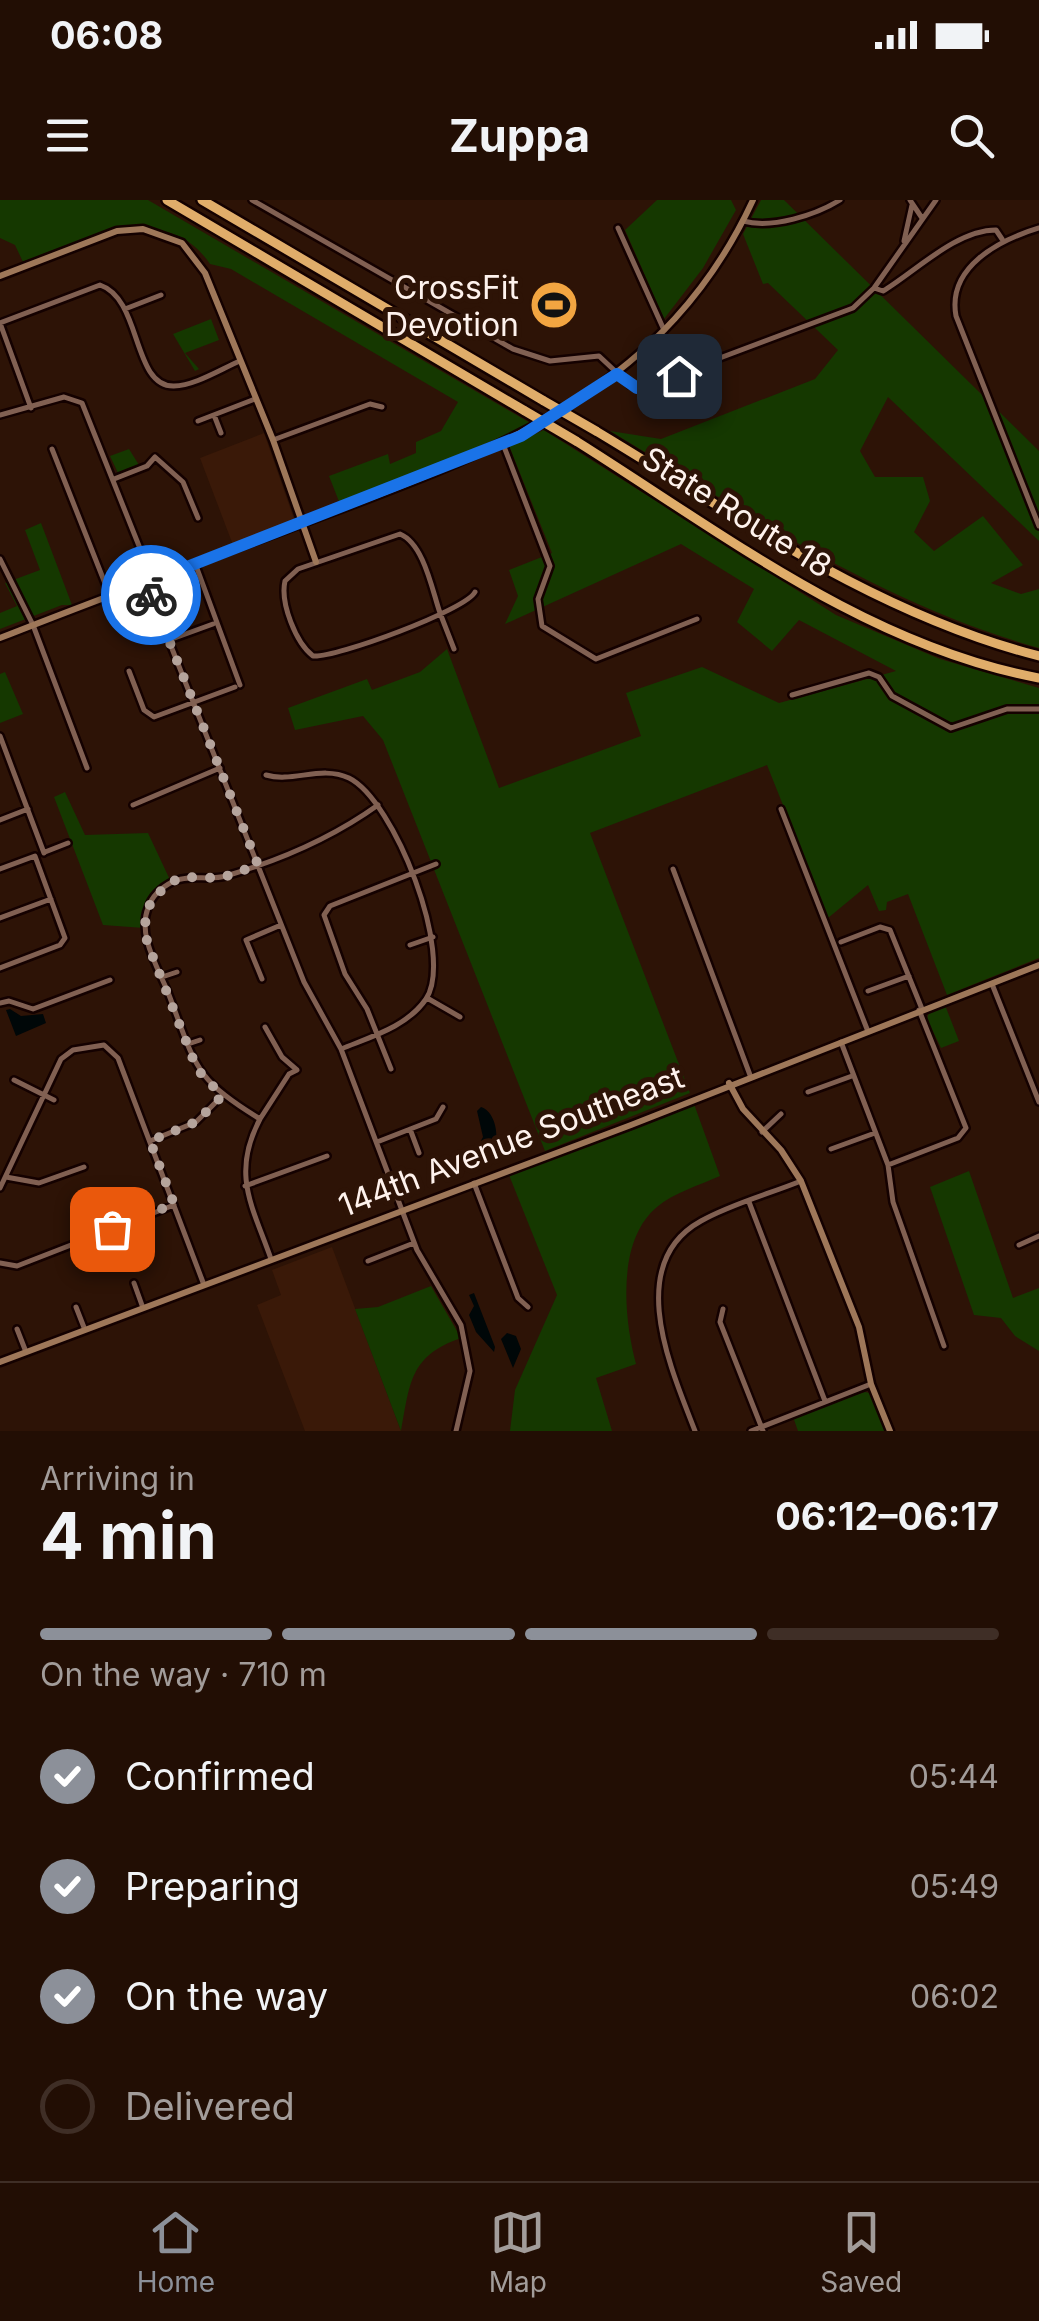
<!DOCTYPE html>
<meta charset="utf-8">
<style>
body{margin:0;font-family:Inter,sans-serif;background:#2e1c13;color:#f1f3f6;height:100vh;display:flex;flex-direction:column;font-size:38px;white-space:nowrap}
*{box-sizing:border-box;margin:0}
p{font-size:32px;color:#a29c9a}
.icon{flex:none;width:55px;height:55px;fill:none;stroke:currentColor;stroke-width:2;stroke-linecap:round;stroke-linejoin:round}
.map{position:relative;height:1231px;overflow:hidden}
.sheet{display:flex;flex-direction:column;background:#220e04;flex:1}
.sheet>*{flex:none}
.pin{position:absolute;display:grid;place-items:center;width:85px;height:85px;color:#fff;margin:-42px;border-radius:20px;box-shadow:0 5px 15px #0006}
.courier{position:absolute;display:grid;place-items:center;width:100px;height:100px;margin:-50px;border:8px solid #1a73e8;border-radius:50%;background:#fff;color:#222;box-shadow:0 2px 12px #0007}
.headline em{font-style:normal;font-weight:700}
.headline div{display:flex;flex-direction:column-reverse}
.headline{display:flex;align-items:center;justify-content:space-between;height:170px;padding:0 40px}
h1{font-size:65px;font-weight:700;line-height:75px}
.bar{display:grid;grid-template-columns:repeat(4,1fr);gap:15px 10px;align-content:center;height:120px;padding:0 40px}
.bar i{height:12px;border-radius:8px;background:#3f2e26}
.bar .current{background:#8c9099}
.bar p{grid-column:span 4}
ol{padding:0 40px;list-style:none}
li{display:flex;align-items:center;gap:30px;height:110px}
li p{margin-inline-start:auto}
li .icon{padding:10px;border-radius:50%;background:#8c9099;color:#fff;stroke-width:4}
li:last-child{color:#a29c9a}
li i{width:55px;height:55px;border:5px solid #3f2e26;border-radius:50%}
.status{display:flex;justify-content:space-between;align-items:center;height:70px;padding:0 50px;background:#220e04;direction:ltr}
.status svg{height:28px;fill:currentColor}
header{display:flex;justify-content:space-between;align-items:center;height:130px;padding:0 40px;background:#220e04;font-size:45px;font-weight:700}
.menu{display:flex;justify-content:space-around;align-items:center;height:140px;border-top:2px solid #3f2e26;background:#220e04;font-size:28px;color:#a29c9a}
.menu a{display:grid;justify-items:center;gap:5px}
.menu .current{color:#8c9099}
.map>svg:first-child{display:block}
</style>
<div class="status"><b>06:08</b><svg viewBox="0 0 49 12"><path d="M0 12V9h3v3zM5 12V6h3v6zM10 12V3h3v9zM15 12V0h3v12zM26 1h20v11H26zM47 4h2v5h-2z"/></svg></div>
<header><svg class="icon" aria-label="menu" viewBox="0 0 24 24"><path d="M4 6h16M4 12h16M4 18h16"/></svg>Zuppa<svg class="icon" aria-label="search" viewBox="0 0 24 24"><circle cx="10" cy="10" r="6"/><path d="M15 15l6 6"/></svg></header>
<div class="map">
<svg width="1039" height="1231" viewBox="0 0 1039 1231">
<rect width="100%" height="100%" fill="#2d1306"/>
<path fill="#3a1908" d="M 264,233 L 294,319 L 233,345 L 200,258 Z
M 332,1047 L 401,1231 L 305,1231 L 257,1105 L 281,1095 L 272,1070 Z"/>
<path fill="#153800" d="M 0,0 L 148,0 L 532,224 L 340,304 L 329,276 L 388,254 L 390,264 L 416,253 L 416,242 L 441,231 L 458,202 L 231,69 L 210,64 C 167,0 84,38 23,62 L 15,45 L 0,38 Z
M 657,0 L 731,0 L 736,10 L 703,68 L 664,119 L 625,30 Z
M 761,0 L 784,0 L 1039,251 L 1039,341 L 888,197 L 860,251 L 875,277 L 923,277 L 930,301 L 914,332 L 934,351 L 983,316 L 1023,365 L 991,383 L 1021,394 L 1039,389 L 1039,448 C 882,404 748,314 610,231 L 661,239 L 815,179 L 838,150 L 768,83 L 763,84 L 743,34 Z
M 211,119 L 219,140 L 185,153 L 199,169 L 195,171 L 173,134 Z
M 544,230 L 836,415 L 940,459 L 1039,488 L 1039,758 L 947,795 L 908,694 L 887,702 L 886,710 L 879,711 L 868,685 L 828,718 L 767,565 L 590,633 L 690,893 L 545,951 L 383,540 L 363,516 L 295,530 L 288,508 L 367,479 L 372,490 L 420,472 L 447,449 L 499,588 L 641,536 L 626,493 L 702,467 L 779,503 L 896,471 L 799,420 L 772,451 L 737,422 L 754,389 L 681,344 L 505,424 L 518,396 L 509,370 L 552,353 L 509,246 Z
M 129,249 L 139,265 L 118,273 L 110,256 Z
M 41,323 L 72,405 L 62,405 L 0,429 L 0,413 L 17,406 L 5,383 L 40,370 L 25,330 Z
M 5,472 L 23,514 L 0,523 L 0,474 Z
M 65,592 L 85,635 L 148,633 L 171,682 L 152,699 L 144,728 L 103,725 L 54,597 Z
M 945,805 L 959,841 L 941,848 L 927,819 L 929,812 Z
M 694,904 L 720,976 C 700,985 673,993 657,1007 C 616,1041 624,1119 636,1164 L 596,1178 L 612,1231 L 510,1231 L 515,1190 L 557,1095 L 509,975 Z
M 969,971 L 1013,1098 L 1039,1088 L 1039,1151 L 1015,1136 L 1001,1118 L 974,1115 L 930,987 Z
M 431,1086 L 461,1138 C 409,1156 410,1184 401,1231 L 355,1109 L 378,1107 Z
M 865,1192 L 870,1193 L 886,1231 L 798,1231 L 792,1214 Z"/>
<path fill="#000708" d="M 10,809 L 21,816 L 43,814 L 46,823 L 16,836 L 6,810 Z
M 481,907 C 494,911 498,931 496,943 L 488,940 L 484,951 L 478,946 L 483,937 L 477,911 Z
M 474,1093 L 495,1147 L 494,1152 L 476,1132 L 469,1115 L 474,1106 L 469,1095 Z
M 507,1133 L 516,1136 L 521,1149 L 513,1168 L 501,1139 Z"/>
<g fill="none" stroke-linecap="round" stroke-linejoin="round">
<g stroke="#140100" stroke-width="10">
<path id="street" d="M 252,0 L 513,149 L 550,161 L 599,156 L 630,185 L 640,188 L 853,108 L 874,88 L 936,0
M 910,0 L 922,18
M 743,21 C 772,29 816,15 840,0
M 618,28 L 664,130
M 1039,28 C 999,40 947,67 956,116 L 1039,326
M 904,41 L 912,5
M 874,88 L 883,91 C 915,72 956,30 996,30 L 1002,39
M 125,109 L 161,95
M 0,123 L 100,85 C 142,99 132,187 174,186 C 194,186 221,169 240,161
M 0,123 L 31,208
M 0,215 L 64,197 L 82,203 L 153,381
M 214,215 L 221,233
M 198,221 L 255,199
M 273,240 L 370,204 L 382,207
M 503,244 L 550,366 L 538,399 L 542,426 L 596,459 L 697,419
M 52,249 L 110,396
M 114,279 L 147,266 L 155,257 L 183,282 L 198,318
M 0,359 L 33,425 L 87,568
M 195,363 L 240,485
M 146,383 L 304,782 L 341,849 L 417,1050 L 461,1125 L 470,1171 L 456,1231
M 169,440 L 213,424
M 454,449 L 440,413 C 432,390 424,344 400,334 L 298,369 L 285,381 C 280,403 296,443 313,456 C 336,458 466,410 475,392
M 129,471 L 144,510 L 154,517 L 235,487
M 792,495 L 869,473 L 879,477 L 892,496 L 951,528 L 1007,509 L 1039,509
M 0,536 L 44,653
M 266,575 C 293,583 321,565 349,578 C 394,600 455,755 426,799 C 407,827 370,837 341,849
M 133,605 L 220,568
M 781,609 L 867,829
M 0,620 L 28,609
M 45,652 L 68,643
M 0,669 L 35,656
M 673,669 L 750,875
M 0,718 L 51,699
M 841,742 L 880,727 L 890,730 L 922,809
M 410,745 L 433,737
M 0,768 L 60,745 L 65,738 L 35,656
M 162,777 L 177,772
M 262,779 L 246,740 L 281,725
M 992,784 L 1039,902
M 868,791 L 909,776
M 427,798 L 460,817
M 0,803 L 9,801 L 33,809 L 110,780
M 841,842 L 888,965 L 893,1002 L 944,1146
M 188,844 L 200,840
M 391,869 L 367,809 L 345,774 L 324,715 L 330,706 L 436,664
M 14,880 L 54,900
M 808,892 L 852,876
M 260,919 L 289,874 L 297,870 L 282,857 L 265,827
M 410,929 L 419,953
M 762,932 L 781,914
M 150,941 L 196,922 L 222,896
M 377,942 L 436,919 L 443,907
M 831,949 L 875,933
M 888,965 L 958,938 L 966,928 L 919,810
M 6,977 L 39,983 L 84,967
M 474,983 L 518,1098 L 528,1107
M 245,986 L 327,956
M 0,988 L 61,859 L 73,850 L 104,845 L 118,858 L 204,1085
M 749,1002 L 825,1201
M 1019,1045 L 1039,1036
M 271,1059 C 252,1005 231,974 260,919 C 193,878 196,866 169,795 C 159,769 137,736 148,708 C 152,695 162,687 174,681 C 191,674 209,681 226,676 C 281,660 332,638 378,605
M 368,1061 L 414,1043
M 0,1063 L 17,1066 L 174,1005
M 134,1083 L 143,1108
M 76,1107 L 85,1130
M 723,1109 L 720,1122 L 763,1231
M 17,1129 L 26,1152
M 695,1231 C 672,1171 623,1064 701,1021 C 731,1004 769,994 801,981
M 751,1231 L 871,1184"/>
</g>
<g stroke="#140100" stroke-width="11">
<path id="secondary" d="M 0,76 L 117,31 L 143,29 L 182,43 L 205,73 L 273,240 L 316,362
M 0,438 C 99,399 199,362 298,325 C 486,254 662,197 753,0
M 729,883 L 743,909 L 781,950 L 801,981 L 859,1127 L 871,1184 L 890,1231
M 0,1162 L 631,925 L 1039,765"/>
</g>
<g stroke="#140100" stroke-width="14">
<path id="highway" d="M 167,0 L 525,211
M 202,0 L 544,201
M 596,231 C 739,317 876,414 1039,456
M 576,241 C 721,332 867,446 1039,478"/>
</g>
<use href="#street" stroke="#816052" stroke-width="5"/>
<use href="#secondary" stroke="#9e7759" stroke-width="6"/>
<use href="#highway" stroke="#e0ad6a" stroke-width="9"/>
<g stroke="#140100" stroke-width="14" stroke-linecap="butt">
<path id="highway-bridge" d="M 544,201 L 596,231
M 525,211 L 576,241"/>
</g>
<use href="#highway-bridge" stroke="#e0ad6a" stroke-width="9"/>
</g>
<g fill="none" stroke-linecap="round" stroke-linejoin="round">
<path stroke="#b5a49c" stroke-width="10" stroke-dasharray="0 18" d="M 112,1029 L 174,1004 L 150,941 L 196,922 L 222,896 L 197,869 L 147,742 L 145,718 L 152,699 L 171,682 L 183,677 L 221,678 L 258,665 L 151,395"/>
<path stroke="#1a73e8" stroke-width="12" d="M 151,395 L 146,383 L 521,236 L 617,174 L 637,188 L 679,176"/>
</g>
<defs>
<g id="stadium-disc" transform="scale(2.5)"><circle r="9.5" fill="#f2a541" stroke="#2d1306"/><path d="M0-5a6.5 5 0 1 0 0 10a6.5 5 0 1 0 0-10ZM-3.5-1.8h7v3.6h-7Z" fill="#111"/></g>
</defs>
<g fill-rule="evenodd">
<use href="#stadium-disc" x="554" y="105"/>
</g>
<g text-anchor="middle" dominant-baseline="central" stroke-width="10" stroke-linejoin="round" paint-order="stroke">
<g font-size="32" fill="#fef2ed" stroke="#2d1306" text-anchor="end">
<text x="519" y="87">CrossFit<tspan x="519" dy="37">Devotion</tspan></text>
</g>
<g font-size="32" fill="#fef2ed" stroke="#2d1306">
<text transform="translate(737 312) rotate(32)">State Route 18</text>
<text transform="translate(511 941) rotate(-21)">144th Avenue Southeast</text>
</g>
</g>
</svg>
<div class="pin" style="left:112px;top:1029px;background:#ea580c"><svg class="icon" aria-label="bag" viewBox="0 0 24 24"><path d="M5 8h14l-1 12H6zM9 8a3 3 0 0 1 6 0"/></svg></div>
<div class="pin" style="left:679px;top:176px;background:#1f2937"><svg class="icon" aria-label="home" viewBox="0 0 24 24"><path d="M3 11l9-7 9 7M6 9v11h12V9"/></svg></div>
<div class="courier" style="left:151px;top:395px"><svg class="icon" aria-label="bike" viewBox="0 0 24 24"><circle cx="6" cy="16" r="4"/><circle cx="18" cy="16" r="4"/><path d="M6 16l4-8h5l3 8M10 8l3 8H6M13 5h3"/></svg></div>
</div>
<section class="sheet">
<div class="headline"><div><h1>4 min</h1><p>Arriving in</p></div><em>06:12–06:17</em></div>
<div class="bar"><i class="current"></i><i class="current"></i><i class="current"></i><i></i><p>On the way · 710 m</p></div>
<ol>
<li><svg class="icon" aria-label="check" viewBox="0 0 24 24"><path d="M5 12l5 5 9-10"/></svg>Confirmed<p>05:44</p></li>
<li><svg class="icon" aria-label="check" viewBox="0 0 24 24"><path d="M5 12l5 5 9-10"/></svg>Preparing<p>05:49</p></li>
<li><svg class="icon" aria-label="check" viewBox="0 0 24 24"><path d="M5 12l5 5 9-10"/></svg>On the way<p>06:02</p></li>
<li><i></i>Delivered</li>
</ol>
</section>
<nav class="menu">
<a class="current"><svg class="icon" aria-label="home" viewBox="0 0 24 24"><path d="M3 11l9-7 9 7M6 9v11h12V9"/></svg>Home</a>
<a><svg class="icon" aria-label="map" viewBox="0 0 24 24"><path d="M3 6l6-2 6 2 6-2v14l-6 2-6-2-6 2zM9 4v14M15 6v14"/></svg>Map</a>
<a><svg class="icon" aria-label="saved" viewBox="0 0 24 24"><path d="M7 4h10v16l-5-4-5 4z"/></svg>Saved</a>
</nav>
